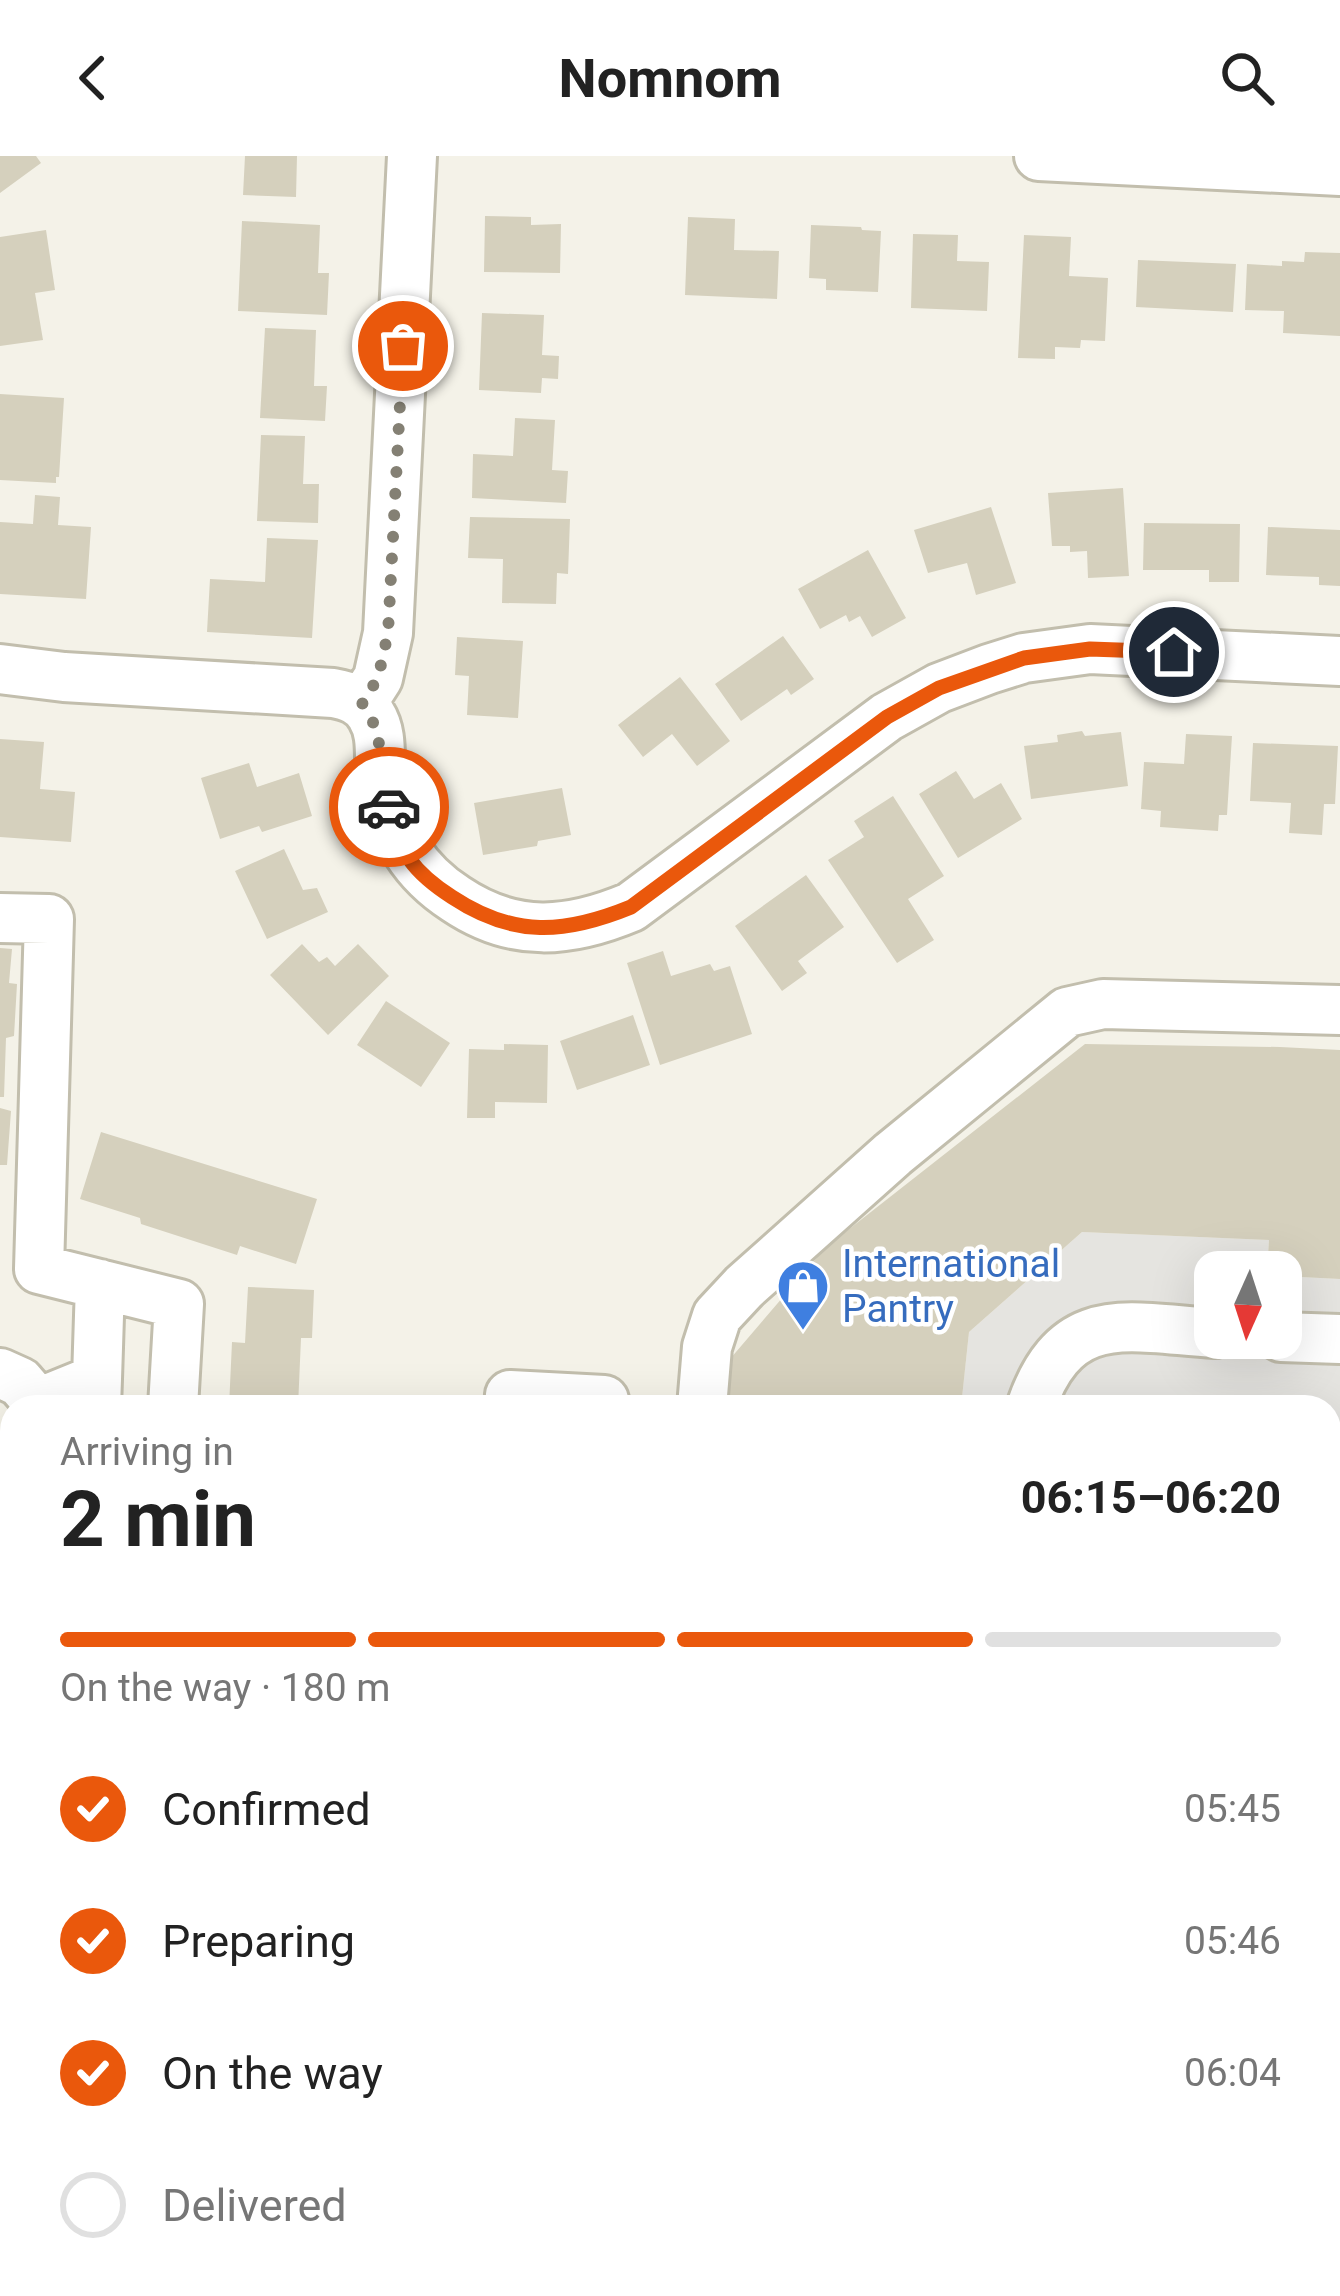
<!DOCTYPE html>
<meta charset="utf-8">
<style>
body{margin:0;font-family:Roboto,sans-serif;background:#f2f2f2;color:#222;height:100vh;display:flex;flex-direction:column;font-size:45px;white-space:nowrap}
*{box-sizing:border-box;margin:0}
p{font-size:39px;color:#767676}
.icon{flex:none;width:66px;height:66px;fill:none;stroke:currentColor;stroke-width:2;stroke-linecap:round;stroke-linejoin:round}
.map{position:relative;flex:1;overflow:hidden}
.drawer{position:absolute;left:0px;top:1239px;width:1341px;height:903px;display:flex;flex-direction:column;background:#fff;border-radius:36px 36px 0 0;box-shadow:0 12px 48px #0002}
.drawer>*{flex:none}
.needle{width:78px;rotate:183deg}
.tools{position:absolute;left:1194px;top:1095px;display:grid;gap:24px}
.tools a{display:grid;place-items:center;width:108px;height:108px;border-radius:24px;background:#fff;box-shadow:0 12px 48px #0002;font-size:60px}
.pin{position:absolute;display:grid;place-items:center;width:102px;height:102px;color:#fff;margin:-51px;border:6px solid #fff;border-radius:50%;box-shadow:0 3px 12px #0007}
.courier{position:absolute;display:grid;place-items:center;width:120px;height:120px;margin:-60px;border:9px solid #ea580c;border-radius:50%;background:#fff;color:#222;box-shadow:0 3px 15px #0007}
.summary em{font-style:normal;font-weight:700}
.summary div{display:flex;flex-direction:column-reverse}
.summary{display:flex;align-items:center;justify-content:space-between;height:204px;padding:0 60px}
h1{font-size:78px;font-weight:700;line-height:90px}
.bar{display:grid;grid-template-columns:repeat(4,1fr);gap:18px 12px;align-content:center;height:144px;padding:0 60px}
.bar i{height:15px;border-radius:9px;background:#e0e0e0}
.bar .selected{background:#ea580c}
.bar p{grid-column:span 4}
ol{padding:0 60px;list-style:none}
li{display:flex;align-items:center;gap:36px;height:132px}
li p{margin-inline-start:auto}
li .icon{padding:12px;border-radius:50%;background:#ea580c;color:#fff;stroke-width:4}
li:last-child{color:#767676}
li i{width:66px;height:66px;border:6px solid #e0e0e0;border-radius:50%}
header{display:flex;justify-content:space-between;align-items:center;height:156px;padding:0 60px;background:#fff;font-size:54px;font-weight:700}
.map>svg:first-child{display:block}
</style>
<header><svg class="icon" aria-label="back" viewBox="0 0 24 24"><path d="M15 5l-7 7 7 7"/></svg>Nomnom<svg class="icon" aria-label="search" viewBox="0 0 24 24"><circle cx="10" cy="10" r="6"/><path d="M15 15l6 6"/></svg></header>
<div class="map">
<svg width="1340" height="2140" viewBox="0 0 1340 2140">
<rect width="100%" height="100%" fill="#f4f2e8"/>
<path fill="#e5e4e0" d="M 1082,1076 L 1269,1084 L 1267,1116 L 1215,1116 L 1215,1182 L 1281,1182 L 1281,1120 L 1340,1123 L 1340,1493 L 1329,1493 L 1329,1251 L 961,1251 L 969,1176 Z"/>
<path fill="#d5d0bd" d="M 0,0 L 36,0 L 41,7 L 0,37 Z
M 245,0 L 297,0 L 296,41 L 243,39 Z
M 485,60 L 531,61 L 531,69 L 561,68 L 560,117 L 484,116 Z
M 688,61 L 735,63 L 734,94 L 779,95 L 777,143 L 685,139 Z
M 242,65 L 320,69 L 318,117 L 329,117 L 327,159 L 238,155 Z
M 811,69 L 861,71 L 862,74 L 881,75 L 878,136 L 826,134 L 826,123 L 809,122 Z
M 46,74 L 55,134 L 35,137 L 43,184 L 0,190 L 0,81 Z
M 913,78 L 958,79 L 957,105 L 989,106 L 987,155 L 911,152 Z
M 1024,79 L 1071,81 L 1069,120 L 1108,122 L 1105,185 L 1081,184 L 1080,192 L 1055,191 L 1055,203 L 1018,202 Z
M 1305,96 L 1340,97 L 1340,180 L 1283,177 L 1284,155 L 1245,154 L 1247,108 L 1282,110 L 1282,105 L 1304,106 Z
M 1138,104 L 1236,108 L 1233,156 L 1136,151 Z
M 482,157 L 544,159 L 542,199 L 559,200 L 558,223 L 542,222 L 541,237 L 479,234 Z
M 265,172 L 316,174 L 314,230 L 327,230 L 325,265 L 260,262 Z
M 0,238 L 64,242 L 59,321 L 56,321 L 56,327 L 0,324 Z
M 515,262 L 555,264 L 552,314 L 568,315 L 566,347 L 472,342 L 473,298 L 513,300 Z
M 261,279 L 305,280 L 303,328 L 319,328 L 318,367 L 257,365 Z
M 1123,332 L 1129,420 L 1088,422 L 1087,395 L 1070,396 L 1070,390 L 1052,390 L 1048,337 Z
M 35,339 L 60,341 L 58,369 L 91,371 L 86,443 L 0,438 L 0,366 L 33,368 Z
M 991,351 L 1016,427 L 976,439 L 967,407 L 928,417 L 914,374 Z
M 470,361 L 570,363 L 568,418 L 557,417 L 556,448 L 502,447 L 503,403 L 468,402 Z
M 1144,367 L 1240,368 L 1239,426 L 1209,426 L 1209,414 L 1143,414 Z
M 1268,371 L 1340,374 L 1340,430 L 1319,429 L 1319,421 L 1266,419 Z
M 267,382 L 318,384 L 312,482 L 207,476 L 210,423 L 265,426 Z
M 868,394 L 906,462 L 872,481 L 860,460 L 849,466 L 846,459 L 820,473 L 798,433 Z
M 783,480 L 814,523 L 791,539 L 787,533 L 741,565 L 715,528 Z
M 457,481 L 523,485 L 518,562 L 467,559 L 469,520 L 455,519 Z
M 680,521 L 730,585 L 697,610 L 672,578 L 643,601 L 618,569 Z
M 1082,575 L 1085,580 L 1121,576 L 1128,630 L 1031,643 L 1024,590 L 1058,586 L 1057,579 Z
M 1186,578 L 1232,580 L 1227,659 L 1219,659 L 1218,675 L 1160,671 L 1161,655 L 1141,653 L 1144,606 L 1184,608 Z
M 0,583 L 44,586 L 40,633 L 75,636 L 71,686 L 0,681 Z
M 1253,587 L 1338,590 L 1335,648 L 1324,648 L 1322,679 L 1289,677 L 1291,647 L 1250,645 Z
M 249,607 L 257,631 L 299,617 L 312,660 L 262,676 L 259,670 L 220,683 L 201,622 Z
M 956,615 L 974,643 L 1001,627 L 1022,663 L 958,702 L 919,638 Z
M 562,632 L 571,679 L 538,685 L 537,690 L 483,699 L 474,647 Z
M 893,640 L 944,720 L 908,743 L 934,784 L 897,807 L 828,704 L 864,681 L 854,665 Z
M 284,693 L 303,734 L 317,732 L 328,756 L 267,783 L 235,715 Z
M 806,719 L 844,771 L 798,805 L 807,817 L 782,835 L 735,770 Z
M 302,788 L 319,806 L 327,801 L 335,810 L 358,788 L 389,820 L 328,879 L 270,819 Z
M 0,792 L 12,793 L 9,827 L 17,828 L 14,880 L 6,882 L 4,941 L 0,941 Z
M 663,795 L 671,820 L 710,808 L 714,815 L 730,810 L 752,878 L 660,909 L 627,807 Z
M 386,845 L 450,887 L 421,931 L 357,889 Z
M 633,859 L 650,909 L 577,934 L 560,885 Z
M 504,888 L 548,889 L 547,947 L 495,946 L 495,962 L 467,962 L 469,893 L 504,894 Z
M 1085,888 L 1280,891 L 1340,894 L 1340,1123 L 1281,1120 L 1281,1116 L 1267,1116 L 1269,1084 L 1082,1076 L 969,1176 L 961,1251 L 729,1251 L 730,1203 L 825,1092 Z
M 0,952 L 11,955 L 7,1009 L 0,1009 Z
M 101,976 L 317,1043 L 296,1108 L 240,1090 L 237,1099 L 141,1068 L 140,1062 L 80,1043 Z
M 248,1131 L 314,1134 L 312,1182 L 301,1182 L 298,1251 L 229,1251 L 232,1186 L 245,1187 Z
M 284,2130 L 680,2130 L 679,2140 L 283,2140 Z"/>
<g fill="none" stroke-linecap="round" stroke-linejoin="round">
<g stroke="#c2bead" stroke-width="54">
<path id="minor" d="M 1039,0 L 1340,15
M 0,513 L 64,521 L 333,537 C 349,540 362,544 371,559 C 385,581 377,607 382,631 C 393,680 414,716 456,743 C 514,782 569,777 631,751 L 887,561 L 939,532 L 989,513 L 1024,502 L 1090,493 L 1340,505
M 362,547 L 378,522 L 388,477 L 412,0
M 0,762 L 49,763 L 39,1113 L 179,1148 L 173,1251
M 1281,1181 L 1340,1183
M 0,1217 L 20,1226 L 38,1247
M 97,1223 L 100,1128
M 38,1247 L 97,1223 L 96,1251
M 509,1251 L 510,1239 L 604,1244 L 604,1251
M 702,1251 L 707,1191 L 717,1160 L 744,1131 L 893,998 L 1067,856 L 1103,848 L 1340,854
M 1031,1251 C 1066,1149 1128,1172 1215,1177
M 0,1337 L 12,1338
M 0,1442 L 12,1443
M 1329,1508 L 1340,1508
M 1329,1571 L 1340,1571
M 0,1622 L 12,1623
M 1329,1633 L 1340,1633
M 1329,1679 L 1340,1680
M 1329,1723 L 1340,1724
M 1329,1767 L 1340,1767
M 0,1789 L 12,1790
M 0,1842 L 12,1843
M 1329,1859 L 1340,1860
M 1329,1943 L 1331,1911
M 1195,2130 L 1199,2140
M 4,2140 L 12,1993
M 769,2140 L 770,2130
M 934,2140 L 934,2130
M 1314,2140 L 1317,2130"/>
</g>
<use href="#minor" stroke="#fff" stroke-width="48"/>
</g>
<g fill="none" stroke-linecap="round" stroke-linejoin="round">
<path stroke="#848074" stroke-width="12" stroke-dasharray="0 21.6" d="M 389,651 C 377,614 387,580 362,547 L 378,522 L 388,477 L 403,190"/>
<path stroke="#ea580c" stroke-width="15" d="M 389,651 C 394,668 400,689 410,704 C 420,718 438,732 452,741 C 514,782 565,778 631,751 L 887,561 L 939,532 L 1024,502 L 1090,493 L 1174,496"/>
</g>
<defs>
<g id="shop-pin" transform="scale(2.7)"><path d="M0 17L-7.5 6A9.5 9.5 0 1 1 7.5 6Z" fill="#3f7fe0" stroke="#fff"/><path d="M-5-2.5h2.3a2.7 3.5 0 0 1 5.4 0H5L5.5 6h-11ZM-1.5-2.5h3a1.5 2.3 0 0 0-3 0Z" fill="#fff"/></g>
</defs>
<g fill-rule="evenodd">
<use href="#shop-pin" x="803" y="1130"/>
</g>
<g text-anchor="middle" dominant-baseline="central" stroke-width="9" stroke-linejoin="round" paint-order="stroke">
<g font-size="39" fill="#366cbe" stroke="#fff" text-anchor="start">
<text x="842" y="1108">International<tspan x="842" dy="45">Pantry</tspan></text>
</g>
</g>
</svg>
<div class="tools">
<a><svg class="needle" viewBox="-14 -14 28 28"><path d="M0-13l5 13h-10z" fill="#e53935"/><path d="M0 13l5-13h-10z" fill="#767676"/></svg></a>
</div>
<div class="pin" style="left:403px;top:190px;background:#ea580c"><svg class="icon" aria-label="bag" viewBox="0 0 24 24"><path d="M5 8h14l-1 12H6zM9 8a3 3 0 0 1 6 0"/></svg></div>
<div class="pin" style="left:1174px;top:496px;background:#1f2937"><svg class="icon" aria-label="home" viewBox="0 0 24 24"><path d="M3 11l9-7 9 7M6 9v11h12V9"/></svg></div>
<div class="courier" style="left:389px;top:651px"><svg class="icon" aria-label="car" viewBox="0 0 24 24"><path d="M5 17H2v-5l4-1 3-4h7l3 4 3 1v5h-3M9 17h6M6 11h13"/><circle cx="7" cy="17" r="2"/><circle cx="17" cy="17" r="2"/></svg></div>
<section class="drawer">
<div class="summary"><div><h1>2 min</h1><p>Arriving in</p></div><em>06:15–06:20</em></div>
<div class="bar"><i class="selected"></i><i class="selected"></i><i class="selected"></i><i></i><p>On the way · 180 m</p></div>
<ol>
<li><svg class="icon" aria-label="check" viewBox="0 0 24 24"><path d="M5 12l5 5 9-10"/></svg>Confirmed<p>05:45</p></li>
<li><svg class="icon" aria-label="check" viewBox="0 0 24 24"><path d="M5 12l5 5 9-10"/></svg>Preparing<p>05:46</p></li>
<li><svg class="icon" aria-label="check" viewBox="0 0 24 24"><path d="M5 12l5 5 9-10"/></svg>On the way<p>06:04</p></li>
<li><i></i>Delivered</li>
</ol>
</section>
</div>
